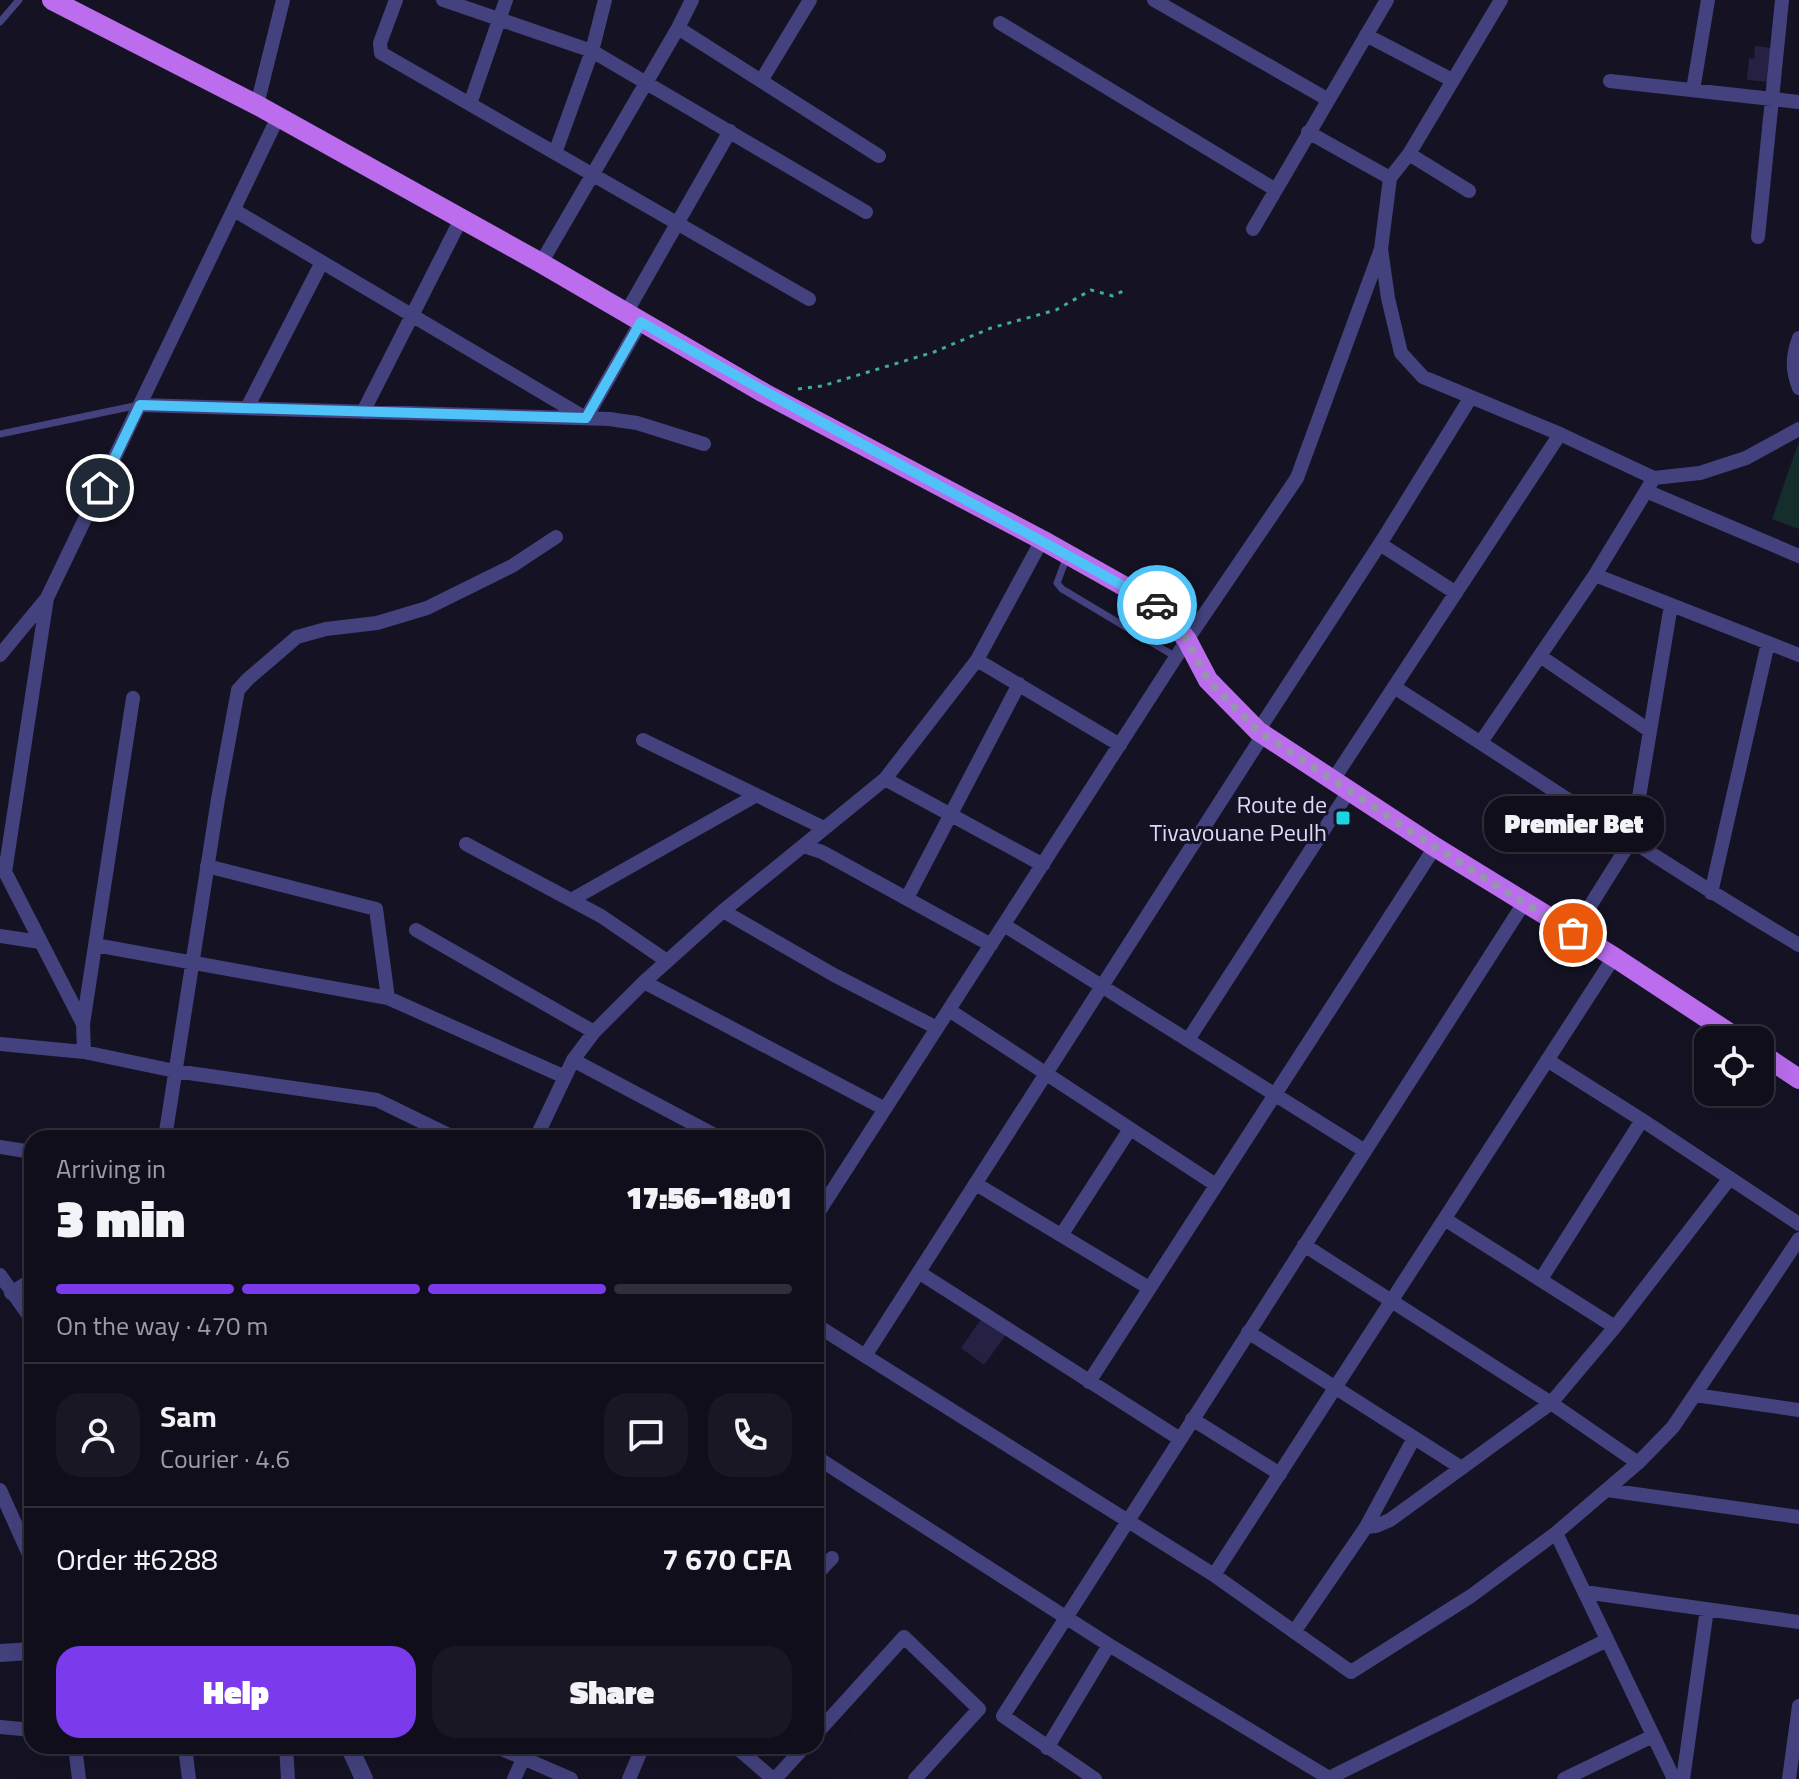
<!DOCTYPE html>
<meta charset="utf-8">
<style>
body{margin:0;font-family:"Titillium Web",sans-serif;background:#191724;color:#f1f3f6;height:100vh;display:flex;flex-direction:column;font-size:30px;white-space:nowrap}
*{box-sizing:border-box;margin:0}
p{font-size:26px;color:#9c9ca3}
.icon{flex:none;width:44px;height:44px;fill:none;stroke:currentColor;stroke-width:2;stroke-linecap:round;stroke-linejoin:round}
.map{position:relative;flex:1;overflow:hidden}
.side{position:absolute;left:24px;top:1130px;width:800px;height:624px;display:flex;flex-direction:column;background:#100e1b;border-radius:24px;box-shadow:0 8px 32px #0002,0 0 0 2px #302e3a}
.side>*{flex:none}
.fabs{position:absolute;left:1694px;top:1026px;display:grid;gap:16px}
.fabs a{display:grid;place-items:center;width:80px;height:80px;border-radius:16px;background:#100e1b;box-shadow:0 8px 32px #0002,0 0 0 2px #302e3a;font-size:40px}
.pin{position:absolute;display:grid;place-items:center;width:68px;height:68px;color:#fff;margin:-34px;border:4px solid #fff;border-radius:50%;box-shadow:0 2px 8px #0007}
.courier{position:absolute;display:grid;place-items:center;width:80px;height:80px;margin:-40px;border:6px solid #4fc3f7;border-radius:50%;background:#fff;color:#222;box-shadow:0 2px 10px #0007}
.bubble{position:absolute;height:56px;border-radius:24px;background:#100e1b;box-shadow:0 8px 32px #0002,0 0 0 2px #302e3a;font-size:26px;font-weight:800;line-height:56px;text-align:center}
.overview em{font-style:normal;font-weight:800}
.overview div{display:flex;flex-direction:column-reverse}
.overview{display:flex;align-items:center;justify-content:space-between;height:136px;padding:0 32px}
h1{font-size:52px;font-weight:800;line-height:60px}
.bar{display:grid;grid-template-columns:repeat(4,1fr);gap:12px 8px;align-content:center;height:96px;padding:0 32px}
.bar i{height:10px;border-radius:6px;background:#302e3a}
.bar .current{background:#7c3aed}
.bar p{grid-column:span 4}
.line{display:flex;align-items:center;gap:20px;padding:0 32px;border-top:2px solid #302e3a}
.line div{flex:1}
.round{display:grid;place-items:center;flex:none;width:84px;height:84px;border-radius:24px;background:#191724}
.button{display:flex;gap:16px;margin-top:auto;padding:16px 32px}
.button a{flex:1;height:92px;border-radius:24px;background:#7c3aed;color:#fff;font-size:32px;font-weight:800;line-height:92px;text-align:center}
.button a+a{background:#191724;color:#f1f3f6}
.map>svg:first-child{display:block}
</style>
<div class="map">
<svg width="1799" height="1779" viewBox="0 0 1799 1779">
<rect width="100%" height="100%" fill="#151224"/>
<path fill="#152e2c" d="M 1799,441 L 1799,529 L 1772,519 Z"/>
<path fill="#262043" d="M 1755,46 L 1772,48 L 1769,82 L 1747,80 L 1749,58 L 1754,59 Z
M 984,1315 L 1008,1332 L 984,1365 L 961,1348 Z"/>
<g fill="none" stroke-linecap="round" stroke-linejoin="round">
<path stroke="#3daba2" stroke-width="3" stroke-dasharray="4 6" stroke-linecap="butt" d="M 798,389 L 822,386 L 934,352 L 991,328 L 1056,310 L 1091,290 L 1113,296 L 1123,291"/>
<path stroke="#43427e" stroke-width="7" d="M 0,22 L 19,0
M 0,434 L 139,405
M 1067,556 L 1057,583 L 1062,589 L 1176,657"/>
<path stroke="#43427e" stroke-width="14" d="M 396,0 L 380,43 L 381,53 L 809,299
M 443,0 L 592,51 L 866,212
M 1154,0 L 1327,99
M 1501,0 L 1409,154 L 1390,178 L 1381,249 L 1388,298 L 1401,353 L 1423,377 L 1560,434 L 1654,478 L 1700,473 L 1746,458 L 1799,429
M 1000,23 L 1276,190
M 678,28 L 879,156
M 1366,35 L 1452,80
M 761,81 L 810,0
M 1610,81 L 1799,102
M 1693,90 L 1708,0
M 470,104 L 506,0
M 257,105 L 283,0
M 1308,132 L 1390,178
M 555,153 L 592,51 L 605,0
M 1409,154 L 1469,191
M 234,210 L 582,416
M 1253,229 L 1387,0
M 1758,237 L 1782,0
M 541,263 L 678,28 L 692,0
M 626,313 L 730,131
M 1799,338 C 1792,357 1792,370 1799,388
M 140,405 L 609,419 L 637,423 L 704,444
M 247,408 L 322,262
M 363,412 L 461,219
M 586,418 L 641,322
M 1646,491 L 1799,556
M 1380,544 L 1456,593
M 1595,575 L 1799,655
M 0,655 L 47,598 L 278,117
M 1540,656 L 1650,731
M 977,660 L 1120,745
M 1394,687 C 1529,773 1661,863 1799,945
M 1258,731 L 1385,536 L 1471,397
M 643,740 L 824,828
M 1481,742 L 1595,575 L 1654,478
M 885,779 L 1043,865
M 1333,780 L 1560,434
M 466,844 L 601,916 L 667,961
M 804,846 L 822,852 L 991,945
M 1,864 L 83,1024 L 84,1052
M 207,866 L 376,909 L 388,998
M 5,872 L 47,598
M 1711,893 L 1768,643
M 907,898 L 1019,684
M 571,900 L 755,796
M 723,911 L 834,975 L 937,1028
M 1004,925 L 1365,1151
M 416,930 L 594,1032
M 1573,933 L 1632,839 L 1671,605
M 0,936 L 40,942
M 95,945 L 388,998 L 565,1077
M 644,982 L 885,1109
M 949,1010 L 1216,1185
M 83,1024 L 133,698
M 1188,1040 L 1349,791
M 0,1044 L 84,1052 L 175,1071 L 377,1100 L 455,1138
M 573,1060 L 720,1138
M 1547,1060 L 1642,1120 L 1799,1224
M 165,1138 L 218,799 L 238,690 L 248,679 L 297,637 L 326,629 L 377,623 L 427,608 L 512,566 L 556,537
M 536,1138 L 573,1060 L 594,1032 L 644,982 L 723,911 L 885,779 L 977,660 L 1042,540
M 0,1147 L 32,1152
M 976,1184 L 1149,1288
M 816,1216 L 1187,640 L 1297,478 L 1381,249
M 1446,1220 L 1615,1327
M 1062,1234 L 1130,1129
M 1304,1245 L 1551,1403 L 1638,1463
M 920,1273 L 1180,1439
M 0,1275 L 32,1320
M 1541,1279 L 1642,1120
M 11,1293 L 32,1280
M 816,1325 L 1214,1575 L 1351,1672 L 1471,1596 L 1556,1533 L 1638,1463 L 1673,1427 L 1799,1239
M 1248,1332 L 1460,1467
M 865,1356 L 1263,735
M 1089,1382 L 1435,847
M 1695,1395 L 1799,1410
M 1192,1419 L 1280,1474
M 816,1457 L 1109,1645 L 1329,1778 L 1607,1640
M 0,1490 L 32,1561
M 1607,1490 L 1799,1517
M 1366,1527 L 1376,1526 L 1390,1520 L 1551,1403 L 1615,1327 L 1730,1178
M 1556,1533 L 1674,1779
M 816,1575 L 832,1558
M 1214,1575 L 1614,957
M 1584,1592 L 1799,1622
M 1294,1632 L 1366,1527 L 1414,1438
M 0,1727 L 32,1730
M 816,1734 L 904,1637 L 979,1709 L 915,1779
M 75,1746 L 79,1779
M 185,1746 L 189,1779
M 286,1746 L 288,1779
M 495,1746 L 571,1779
M 735,1746 L 773,1779
M 1047,1748 L 1109,1645
M 514,1779 L 529,1746
M 629,1779 L 643,1746
M 775,1779 L 805,1746
M 1095,1779 L 1003,1716 L 1524,903
M 1564,1779 L 1653,1736
M 1683,1779 L 1707,1609
M 1789,1779 L 1799,1706"/>
<path stroke="#43427e" stroke-width="18" d="M 0,1653 L 32,1651
M 349,1746 L 364,1779"/>
<path stroke="#bb6dee" stroke-width="20" d="M 52,0 L 257,105 L 541,263 L 764,393 L 1042,540 L 1161,607 L 1187,640 L 1208,680 L 1258,731 L 1435,847 L 1614,957 L 1740,1040
M 1760,1053 L 1799,1079"/>
</g>
<g fill="none" stroke-linecap="round" stroke-linejoin="round">
<path stroke="#9793b0" stroke-width="8" stroke-dasharray="0 14.4" d="M 1157,605 L 1171,618 L 1187,640 L 1208,680 L 1258,731 L 1435,847 L 1573,933"/>
<path stroke="#4fc3f7" stroke-width="10" d="M 100,488 L 140,405 L 586,418 L 641,322 C 811,420 986,508 1157,605"/>
</g>
<rect fill="#1bd5e5" stroke="#151224" stroke-width="3" x="1335" y="810" width="16" height="16" rx="4"/>
<g text-anchor="middle" dominant-baseline="central" stroke-width="6" stroke-linejoin="round" paint-order="stroke">
<g font-size="24" fill="#ddd9fb" stroke="#151224" text-anchor="end">
<text x="1327" y="804">Route de<tspan x="1327" dy="28">Tivavouane Peulh</tspan></text>
</g>
</g>
</svg>
<div class="fabs">
<a><svg class="icon" aria-label="locate" viewBox="0 0 24 24"><circle cx="12" cy="12" r="6"/><path d="M12 2v4M12 18v4M2 12h4M18 12h4"/></svg></a>
</div>
<div class="pin" style="left:1573px;top:933px;background:#ea580c"><svg class="icon" aria-label="bag" viewBox="0 0 24 24"><path d="M5 8h14l-1 12H6zM9 8a3 3 0 0 1 6 0"/></svg></div>
<div class="pin" style="left:100px;top:488px;background:#1f2937"><svg class="icon" aria-label="home" viewBox="0 0 24 24"><path d="M3 11l9-7 9 7M6 9v11h12V9"/></svg></div>
<div class="courier" style="left:1157px;top:605px"><svg class="icon" aria-label="car" viewBox="0 0 24 24"><path d="M5 17H2v-5l4-1 3-4h7l3 4 3 1v5h-3M9 17h6M6 11h13"/><circle cx="7" cy="17" r="2"/><circle cx="17" cy="17" r="2"/></svg></div>
<div class="bubble" style="left:1484px;top:796px;width:180px">Premier Bet</div>
<section class="side">
<div class="overview"><div><h1>3 min</h1><p>Arriving in</p></div><em>17:56–18:01</em></div>
<div class="bar"><i class="current"></i><i class="current"></i><i class="current"></i><i></i><p>On the way · 470 m</p></div>
<div class="line" style="height:144px"><a class="round"><svg class="icon" aria-label="person" viewBox="0 0 24 24"><circle cx="12" cy="8" r="4"/><path d="M4 21q1-7 8-7t8 7"/></svg></a><div><b>Sam</b><p>Courier · 4.6</p></div><a class="round"><svg class="icon" aria-label="chat" viewBox="0 0 24 24"><path d="M4 5h16v11H9l-5 4z"/></svg></a><a class="round"><svg class="icon" aria-label="phone" viewBox="0 0 24 24"><path d="M5 4h4l2 5-3 2q2 4 5 5l2-3 5 2v4C11 20 4 13 5 4z"/></svg></a></div>
<div class="line" style="height:104px"><div>Order #6288</div><b>7 670 CFA</b></div>
<div class="button"><a>Help</a><a>Share</a></div>
</section>
</div>
